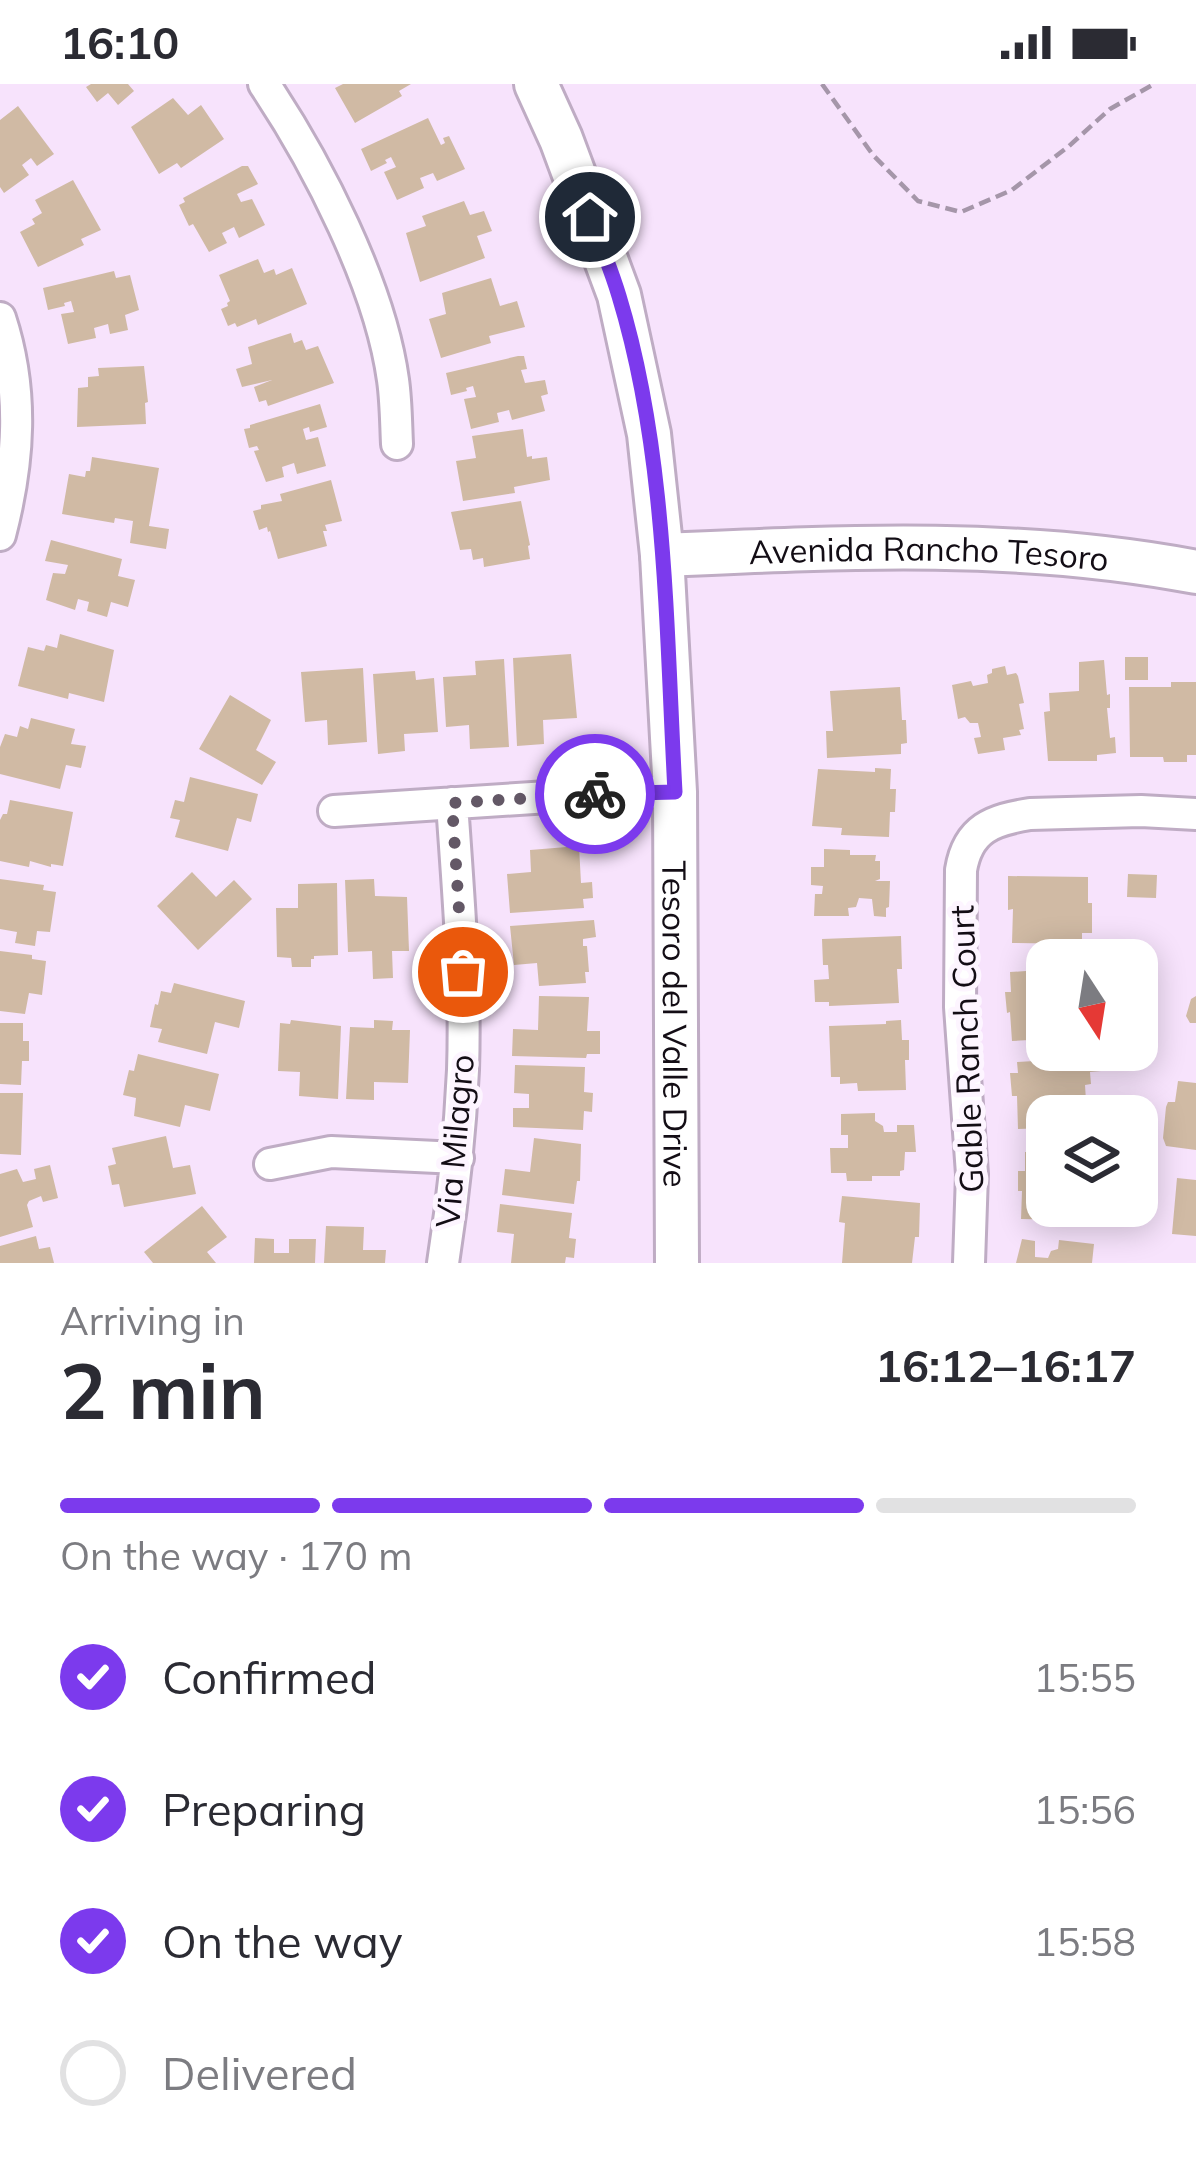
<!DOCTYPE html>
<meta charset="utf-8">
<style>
body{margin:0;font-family:Mulish,sans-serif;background:#f7f7f7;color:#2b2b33;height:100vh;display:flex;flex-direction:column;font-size:45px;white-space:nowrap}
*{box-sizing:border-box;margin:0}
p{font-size:39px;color:#7c7c81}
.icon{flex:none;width:66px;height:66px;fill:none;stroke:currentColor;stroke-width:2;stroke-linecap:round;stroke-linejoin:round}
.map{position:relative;height:1179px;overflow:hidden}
.drawer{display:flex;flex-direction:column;background:#fff;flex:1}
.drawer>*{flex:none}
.needle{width:78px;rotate:168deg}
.tools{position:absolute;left:1026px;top:855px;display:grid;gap:24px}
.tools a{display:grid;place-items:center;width:132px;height:132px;border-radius:24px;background:#fff;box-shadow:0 6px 30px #0003;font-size:60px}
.pin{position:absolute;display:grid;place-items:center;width:102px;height:102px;color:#fff;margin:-51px;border:6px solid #fff;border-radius:50%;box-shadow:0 3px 12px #0007}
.courier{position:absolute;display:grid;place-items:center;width:120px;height:120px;margin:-60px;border:9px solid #7c3aed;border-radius:50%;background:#fff;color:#222;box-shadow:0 3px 15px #0007}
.head em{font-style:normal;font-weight:700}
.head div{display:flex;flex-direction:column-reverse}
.head{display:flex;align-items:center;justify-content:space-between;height:204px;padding:0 60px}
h1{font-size:78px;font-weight:700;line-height:90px}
.bar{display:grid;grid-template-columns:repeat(4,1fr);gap:18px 12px;align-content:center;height:144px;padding:0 60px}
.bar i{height:15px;border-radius:9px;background:#e1e1e2}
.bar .current{background:#7c3aed}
.bar p{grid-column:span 4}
ol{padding:0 60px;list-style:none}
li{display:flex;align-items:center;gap:36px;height:132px}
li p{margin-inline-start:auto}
li .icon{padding:12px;border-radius:50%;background:#7c3aed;color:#fff;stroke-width:4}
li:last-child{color:#7c7c81}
li i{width:66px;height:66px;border:6px solid #e1e1e2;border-radius:50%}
.status{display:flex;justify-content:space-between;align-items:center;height:84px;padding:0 60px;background:#fff;direction:ltr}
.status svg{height:33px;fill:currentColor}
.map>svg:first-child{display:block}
</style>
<div class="status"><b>16:10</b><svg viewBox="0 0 49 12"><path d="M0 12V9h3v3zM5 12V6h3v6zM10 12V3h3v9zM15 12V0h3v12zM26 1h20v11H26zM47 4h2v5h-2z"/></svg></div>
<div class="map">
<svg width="1196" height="1179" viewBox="0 0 1196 1179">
<rect width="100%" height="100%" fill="#f7e3fc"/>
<path fill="#d0baa4" d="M 91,0 L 128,0 L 134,7 L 118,21 L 108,9 L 97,18 L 86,3 Z
M 343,0 L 411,0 L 399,7 L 402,12 L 355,39 L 335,4 Z
M 173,14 L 188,31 L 201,21 L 224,55 L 181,84 L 177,79 L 159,90 L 131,43 Z
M 18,22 L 54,70 L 37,82 L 31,74 L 22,81 L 29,91 L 4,109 L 0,103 L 0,36 Z
M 428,34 L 441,61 L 445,59 L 443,54 L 449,52 L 465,85 L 437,97 L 433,89 L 420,94 L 424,104 L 397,116 L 384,88 L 396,83 L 391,73 L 385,76 L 387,79 L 371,87 L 361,65 Z
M 242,82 L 248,82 L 258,100 L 237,110 L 241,118 L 252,115 L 265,141 L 239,154 L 234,143 L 222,149 L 227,159 L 209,168 L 193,140 L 189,142 L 179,121 L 185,118 L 183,114 Z
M 73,96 L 101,146 L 81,155 L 84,161 L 38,183 L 20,148 L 35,140 L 32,135 L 42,129 L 35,116 Z
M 464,117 L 470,131 L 484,127 L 492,147 L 477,152 L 485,174 L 420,198 L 406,149 L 426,142 L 422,132 Z
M 258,175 L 264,189 L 274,185 L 276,191 L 292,184 L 307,220 L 258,241 L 256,235 L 237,243 L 235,239 L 228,242 L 221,225 L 228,222 L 227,219 L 230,217 L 219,191 Z
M 114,187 L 116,194 L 130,191 L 139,226 L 125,231 L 128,246 L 110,250 L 108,240 L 94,244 L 96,254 L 68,260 L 61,230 L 74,228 L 71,217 L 64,219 L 65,222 L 48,226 L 43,204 Z
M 491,194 L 500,222 L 517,217 L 525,243 L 489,252 L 491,259 L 441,274 L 429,235 L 446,230 L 442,209 Z
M 291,249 L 294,259 L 302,256 L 306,266 L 318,262 L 334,299 L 268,322 L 266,316 L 259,318 L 254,303 L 272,296 L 242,303 L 236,285 L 252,280 L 248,263 Z
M 518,272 L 524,272 L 527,285 L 521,286 L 525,299 L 545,296 L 548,310 L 541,312 L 545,327 L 512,336 L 509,326 L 497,329 L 499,338 L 471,345 L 464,315 L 476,313 L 473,302 L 466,304 L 467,307 L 451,311 L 446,289 Z
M 144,282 L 148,318 L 145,319 L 146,340 L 77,343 L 78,304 L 88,303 L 88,293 L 99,292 L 98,284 Z
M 320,320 L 327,343 L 310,348 L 309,343 L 303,345 L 306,356 L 318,353 L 326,382 L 297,390 L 294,379 L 282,383 L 284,393 L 266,398 L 254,367 L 259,366 L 257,362 L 249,364 L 244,345 L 250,344 L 250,341 Z
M 523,345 L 527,373 L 532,372 L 532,375 L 547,373 L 550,396 L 514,403 L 515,409 L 463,417 L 456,377 L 476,374 L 472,352 Z
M 92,373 L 159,384 L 149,442 L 169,445 L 166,465 L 130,459 L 133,437 L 115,434 L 114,439 L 62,430 L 69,390 L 85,393 L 86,387 L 90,387 Z
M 331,396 L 342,437 L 325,441 L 327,447 L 323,447 L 327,462 L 278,475 L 270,447 L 268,448 L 267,443 L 259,446 L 253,427 L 261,425 L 261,421 L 282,417 L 280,410 Z
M 521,417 L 530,461 L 528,462 L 530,475 L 484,483 L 483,474 L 473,476 L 471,465 L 460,466 L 451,428 Z
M 51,456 L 122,475 L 118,492 L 135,496 L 128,523 L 111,518 L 107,533 L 87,527 L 89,518 L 78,515 L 75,526 L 46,516 L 53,489 L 65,490 L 68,481 L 45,477 Z
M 60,550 L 114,566 L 104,618 L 69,609 L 68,615 L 18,602 L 28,563 L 44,567 L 46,561 L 57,564 Z
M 571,570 L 577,634 L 543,636 L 544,660 L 517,662 L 513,574 Z
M 1125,573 L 1148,573 L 1148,596 L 1125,596 Z
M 504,575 L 509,663 L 470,665 L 469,641 L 446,643 L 443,593 L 476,591 L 475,577 Z
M 1104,576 L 1107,611 L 1110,610 L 1110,624 L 1107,624 L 1110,654 L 1115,653 L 1116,669 L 1097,671 L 1097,677 L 1048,677 L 1044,628 L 1050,627 L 1049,609 L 1079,607 L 1079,578 Z
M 1005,582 L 1007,591 L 1016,589 L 1018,592 L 1024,619 L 1019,620 L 1024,645 L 1019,646 L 1021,651 L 1003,654 L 1005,666 L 978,670 L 974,654 L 981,653 L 978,639 L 970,639 L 965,633 L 958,635 L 952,601 L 971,597 L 973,602 L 988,599 L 987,591 L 992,589 L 992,585 Z
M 363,584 L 367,658 L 328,661 L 327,636 L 305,638 L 301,588 Z
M 415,587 L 416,596 L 434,594 L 438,648 L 404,650 L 405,667 L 378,670 L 373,590 Z
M 1171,598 L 1196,598 L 1196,671 L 1187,671 L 1187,678 L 1164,678 L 1163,673 L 1130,673 L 1129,603 L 1171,603 Z
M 900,603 L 902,636 L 906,636 L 907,659 L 901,660 L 901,670 L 827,674 L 826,647 L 833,647 L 830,607 Z
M 230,611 L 271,636 L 256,666 L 276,678 L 262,701 L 199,665 Z
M 31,634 L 75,645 L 71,660 L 86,662 L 81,684 L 66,681 L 60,705 L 0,690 L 0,663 L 5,650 L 17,653 L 20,642 L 28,645 Z
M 875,684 L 891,685 L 890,705 L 896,705 L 895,728 L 890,728 L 889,753 L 841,751 L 842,744 L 812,742 L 818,685 L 875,688 Z
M 190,693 L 258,710 L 251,738 L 237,734 L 228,767 L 175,753 L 180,736 L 170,734 L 175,716 L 184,718 Z
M 10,716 L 73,728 L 63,782 L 51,780 L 51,783 L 30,777 L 29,783 L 0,777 L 0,736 L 3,730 L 7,730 Z
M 579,762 L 581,799 L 592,798 L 593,814 L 583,815 L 584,824 L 510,829 L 507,790 L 531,788 L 530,766 Z
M 824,765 L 850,766 L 850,771 L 876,771 L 875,777 L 880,777 L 880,795 L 875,797 L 890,797 L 889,823 L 886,824 L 886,833 L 874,832 L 872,815 L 859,814 L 856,823 L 848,824 L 849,832 L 814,832 L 815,810 L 822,810 L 823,802 L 811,801 L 811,783 L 824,783 Z
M 192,788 L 216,813 L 234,796 L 252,815 L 198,866 L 157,822 Z
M 1128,790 L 1157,791 L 1156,814 L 1127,813 Z
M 1008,792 L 1088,793 L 1088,819 L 1092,819 L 1092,849 L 1082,849 L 1082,860 L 1012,859 L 1013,825 L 1008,826 Z
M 0,795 L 44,801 L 43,806 L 56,808 L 50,848 L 37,847 L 35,862 L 15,859 L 17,848 L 0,845 Z
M 374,795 L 375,812 L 407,813 L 409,867 L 392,867 L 393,894 L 373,895 L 372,867 L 348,868 L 345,796 Z
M 337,799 L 338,871 L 314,872 L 314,875 L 311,875 L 311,883 L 292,883 L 291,874 L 277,873 L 276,824 L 298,824 L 298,800 Z
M 594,836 L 596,853 L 583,855 L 583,862 L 587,862 L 589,888 L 585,888 L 586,899 L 539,902 L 537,879 L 514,881 L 510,842 Z
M 901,852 L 902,885 L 897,885 L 899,919 L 829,922 L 829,918 L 815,918 L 814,896 L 829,895 L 828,881 L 823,881 L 822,855 Z
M 0,867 L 32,871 L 32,875 L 46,877 L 42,911 L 29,909 L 25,930 L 0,927 Z
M 1026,887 L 1026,890 L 1047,889 L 1047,955 L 1012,957 L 1010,928 L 1007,929 L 1005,908 L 1011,908 L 1010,888 Z
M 174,899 L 245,917 L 239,944 L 215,938 L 207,970 L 158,958 L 162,945 L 150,943 L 155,920 L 158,921 L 161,907 L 171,909 Z
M 539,912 L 589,913 L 587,947 L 600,947 L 600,970 L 587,970 L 586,974 L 512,972 L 513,945 L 538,946 Z
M 1196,912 L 1196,939 L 1190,939 L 1186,932 L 1191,915 Z
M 291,936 L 341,942 L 338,1015 L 299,1012 L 300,988 L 278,987 L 280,939 L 290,940 Z
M 374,936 L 393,937 L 392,946 L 410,946 L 408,999 L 374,998 L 374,1016 L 346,1015 L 350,943 L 374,944 Z
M 901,936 L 902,956 L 909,956 L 909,976 L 905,976 L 906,1006 L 858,1007 L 857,999 L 840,1000 L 840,993 L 831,993 L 829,942 L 886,940 L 886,937 Z
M 0,939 L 23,939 L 23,957 L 29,957 L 29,977 L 22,977 L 21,1001 L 0,1000 Z
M 138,970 L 219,990 L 210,1027 L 185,1021 L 180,1043 L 134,1032 L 136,1014 L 123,1011 L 129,986 L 134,987 Z
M 1089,974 L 1100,975 L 1101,987 L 1090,988 L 1091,1000 L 1085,1001 L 1087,1032 L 1047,1032 L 1047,1044 L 1018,1045 L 1017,1012 L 1012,1012 L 1010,989 L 1018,989 L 1017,978 Z
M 515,981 L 585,983 L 584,1008 L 593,1009 L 592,1028 L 584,1027 L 583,1046 L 513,1043 L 513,1024 L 529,1024 L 529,1010 L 514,1009 Z
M 1178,997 L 1196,999 L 1196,1066 L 1166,1062 L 1163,1054 L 1166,1023 L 1168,1018 L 1175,1018 Z
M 0,1009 L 23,1009 L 21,1071 L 0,1070 Z
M 875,1029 L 875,1037 L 883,1042 L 884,1048 L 897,1048 L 897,1041 L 914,1041 L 916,1068 L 905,1068 L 904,1086 L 900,1087 L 900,1092 L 872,1092 L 872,1097 L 847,1097 L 846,1089 L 831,1089 L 830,1064 L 848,1064 L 848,1051 L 841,1051 L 841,1030 Z
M 166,1052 L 173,1084 L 190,1081 L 196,1110 L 124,1123 L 119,1100 L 112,1101 L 108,1082 L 116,1080 L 112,1064 Z
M 534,1054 L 581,1060 L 580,1097 L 577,1097 L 574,1120 L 502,1111 L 505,1085 L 530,1088 Z
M 1025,1068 L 1040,1068 L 1040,1072 L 1047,1073 L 1047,1122 L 1087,1122 L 1087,1131 L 1068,1131 L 1068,1136 L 1021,1135 L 1022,1107 L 1018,1107 L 1018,1087 L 1025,1087 Z
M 50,1081 L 58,1114 L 43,1118 L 41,1112 L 29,1117 L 27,1121 L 33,1143 L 0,1153 L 0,1090 L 17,1085 L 23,1098 L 36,1095 L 34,1085 Z
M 1177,1094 L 1196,1096 L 1196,1152 L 1172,1150 Z
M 842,1112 L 920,1119 L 919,1153 L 915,1153 L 912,1179 L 842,1179 L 845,1139 L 839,1138 Z
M 500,1120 L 572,1129 L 569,1154 L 576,1155 L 574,1174 L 566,1173 L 565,1179 L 511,1179 L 514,1150 L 497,1148 Z
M 202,1122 L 227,1153 L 207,1168 L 216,1179 L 153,1179 L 144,1168 Z
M 326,1142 L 364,1143 L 363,1166 L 386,1166 L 385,1179 L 324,1179 Z
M 36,1152 L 39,1165 L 50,1163 L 54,1179 L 0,1179 L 0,1162 Z
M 255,1154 L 274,1155 L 274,1169 L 289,1169 L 289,1155 L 316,1155 L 315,1179 L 254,1179 Z
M 1022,1155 L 1035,1157 L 1035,1173 L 1048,1174 L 1051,1167 L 1058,1165 L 1059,1156 L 1094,1160 L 1092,1179 L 1016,1179 Z"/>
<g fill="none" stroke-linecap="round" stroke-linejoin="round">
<g stroke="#bfacc4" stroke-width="36">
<path id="street" d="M 264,0 C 317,79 380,201 393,296 C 396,317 396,339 397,360
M 0,234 C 24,307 19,378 0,451
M 334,727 L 610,709 L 675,708
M 270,1080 L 331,1068 L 458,1074
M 443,1179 C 453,1115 460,1051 463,986 C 466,897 458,808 452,719
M 969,1179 L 972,1090 L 960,923 L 961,786 C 968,744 993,736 1030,730 L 1141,727 L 1196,730"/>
</g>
<g stroke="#bfacc4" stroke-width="48">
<g id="secondary">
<path id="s1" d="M 536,0 L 561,55 L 619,211 L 649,350 L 662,471 L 675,708 L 677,1179"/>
<path id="s2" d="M 662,471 C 840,463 1020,454 1196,488"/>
</g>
</g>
<path stroke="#a596a9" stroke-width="4.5" stroke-dasharray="12 6" stroke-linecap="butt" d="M 822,0 L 873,71 L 918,117 L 961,128 L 1012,106 L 1069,62 L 1110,25 L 1154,0"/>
<use href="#street" stroke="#fff" stroke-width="30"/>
<use href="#secondary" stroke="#fff" stroke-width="42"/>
</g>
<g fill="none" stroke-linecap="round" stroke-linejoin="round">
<path stroke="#635866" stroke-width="12" stroke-dasharray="0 21.6" d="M 463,888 L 452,719 L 595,710"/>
<path stroke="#7c3aed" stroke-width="15" d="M 590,133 C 600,159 611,185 619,212 C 667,369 666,545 675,708 L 595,710"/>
</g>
<g text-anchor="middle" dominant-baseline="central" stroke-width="10" stroke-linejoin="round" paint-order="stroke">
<g font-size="33" fill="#130d15" stroke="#fdf5ff">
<text stroke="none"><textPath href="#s2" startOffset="267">Avenida Rancho Tesoro</textPath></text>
<text stroke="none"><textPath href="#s1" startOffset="960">Tesoro del Valle Drive</textPath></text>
<text transform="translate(966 965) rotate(-92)">Gable Ranch Court</text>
<text transform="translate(454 1057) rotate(-85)">Via Milagro</text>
</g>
</g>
</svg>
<div class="tools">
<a><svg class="needle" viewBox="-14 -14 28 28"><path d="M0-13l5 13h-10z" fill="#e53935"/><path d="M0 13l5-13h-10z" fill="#7c7c81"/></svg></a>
<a><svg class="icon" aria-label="layers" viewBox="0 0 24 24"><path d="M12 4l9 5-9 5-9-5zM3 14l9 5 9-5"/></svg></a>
</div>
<div class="pin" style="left:463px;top:888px;background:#ea580c"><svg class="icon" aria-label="bag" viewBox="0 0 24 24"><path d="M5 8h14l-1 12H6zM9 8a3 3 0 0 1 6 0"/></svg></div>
<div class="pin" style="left:590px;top:133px;background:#1f2937"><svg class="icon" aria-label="home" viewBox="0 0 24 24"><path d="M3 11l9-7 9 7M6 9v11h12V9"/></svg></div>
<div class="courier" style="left:595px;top:710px"><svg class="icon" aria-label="bike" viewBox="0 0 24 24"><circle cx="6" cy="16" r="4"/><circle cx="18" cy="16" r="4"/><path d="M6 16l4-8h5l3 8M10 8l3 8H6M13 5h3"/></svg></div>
</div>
<section class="drawer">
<div class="head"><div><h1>2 min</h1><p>Arriving in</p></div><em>16:12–16:17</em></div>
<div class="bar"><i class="current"></i><i class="current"></i><i class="current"></i><i></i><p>On the way · 170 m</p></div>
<ol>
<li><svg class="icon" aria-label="check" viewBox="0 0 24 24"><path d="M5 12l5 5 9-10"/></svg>Confirmed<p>15:55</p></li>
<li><svg class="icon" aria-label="check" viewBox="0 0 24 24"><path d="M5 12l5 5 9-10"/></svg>Preparing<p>15:56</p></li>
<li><svg class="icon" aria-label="check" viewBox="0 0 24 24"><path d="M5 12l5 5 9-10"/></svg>On the way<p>15:58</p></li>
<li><i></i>Delivered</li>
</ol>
</section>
